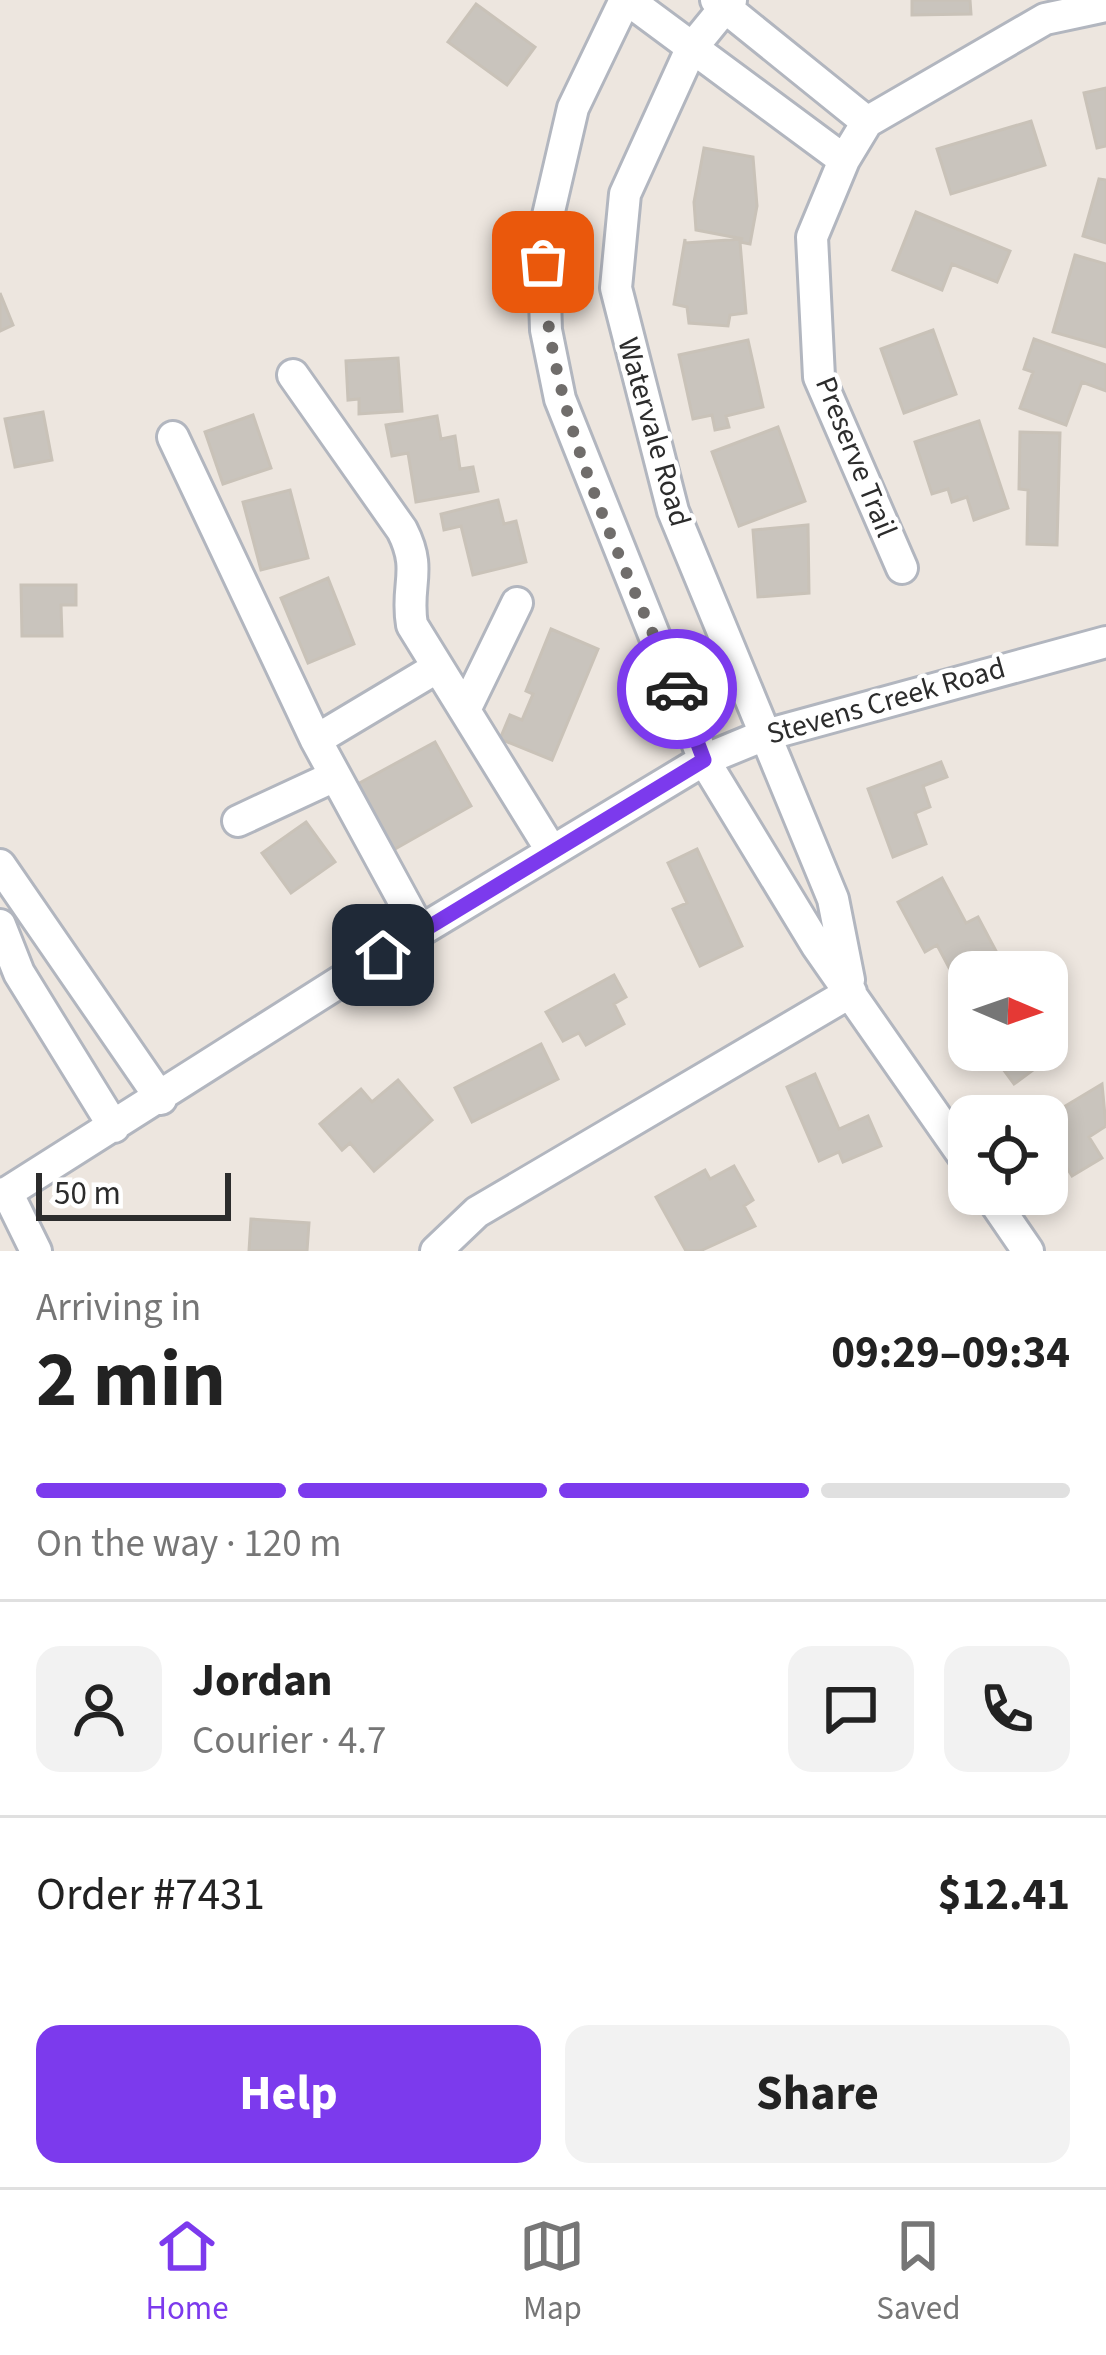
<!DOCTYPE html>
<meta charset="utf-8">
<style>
body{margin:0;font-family:"Source Sans 3",sans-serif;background:#f2f2f2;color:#222;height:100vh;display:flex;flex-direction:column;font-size:45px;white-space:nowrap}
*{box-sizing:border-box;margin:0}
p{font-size:39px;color:#767676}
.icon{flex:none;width:66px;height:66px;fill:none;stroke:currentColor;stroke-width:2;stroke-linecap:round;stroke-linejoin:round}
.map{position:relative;height:1251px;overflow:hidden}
.side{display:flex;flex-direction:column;background:#fff;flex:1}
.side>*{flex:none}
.needle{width:78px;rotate:92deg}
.controls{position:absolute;left:948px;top:951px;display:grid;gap:24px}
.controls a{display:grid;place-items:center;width:120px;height:120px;border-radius:24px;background:#fff;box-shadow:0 6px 18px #0003;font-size:60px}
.scale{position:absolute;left:36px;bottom:30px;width:195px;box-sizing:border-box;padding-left:12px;border:6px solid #2c2c2c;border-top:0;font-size:33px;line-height:42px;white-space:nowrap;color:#2c2c2c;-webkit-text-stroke:9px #fff;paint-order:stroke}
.pin{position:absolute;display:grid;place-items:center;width:102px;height:102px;color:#fff;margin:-51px;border-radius:24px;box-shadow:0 6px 18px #0006}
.courier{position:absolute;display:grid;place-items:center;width:120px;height:120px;margin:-60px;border:9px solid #7c3aed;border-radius:50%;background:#fff;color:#222;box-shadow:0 3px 15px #0007}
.summary em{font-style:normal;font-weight:700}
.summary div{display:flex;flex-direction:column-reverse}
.summary{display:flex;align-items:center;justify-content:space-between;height:204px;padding:0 36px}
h1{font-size:78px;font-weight:700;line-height:90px}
.bar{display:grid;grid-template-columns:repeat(4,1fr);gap:18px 12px;align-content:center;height:144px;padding:0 36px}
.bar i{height:15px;border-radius:9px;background:#e0e0e0}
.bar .selected{background:#7c3aed}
.bar p{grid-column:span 4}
.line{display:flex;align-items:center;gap:30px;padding:0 36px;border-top:3px solid #e0e0e0}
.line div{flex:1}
.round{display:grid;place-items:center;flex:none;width:126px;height:126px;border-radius:24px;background:#f2f2f2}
.primary-button{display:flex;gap:24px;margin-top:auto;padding:24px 36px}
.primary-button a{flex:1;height:138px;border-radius:24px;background:#7c3aed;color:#fff;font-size:48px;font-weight:700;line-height:138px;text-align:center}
.primary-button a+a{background:#f2f2f2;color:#222}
.tabs{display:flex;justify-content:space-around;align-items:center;height:168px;border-top:3px solid #e0e0e0;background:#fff;font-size:33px;color:#767676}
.tabs a{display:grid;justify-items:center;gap:6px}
.tabs .selected{color:#7c3aed}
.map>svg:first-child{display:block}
</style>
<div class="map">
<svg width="1106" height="1251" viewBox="0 0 1106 1251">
<rect width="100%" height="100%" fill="#ede6df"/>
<path fill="#c9c4bd" stroke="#c9c2b8" stroke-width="3" d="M 912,0 L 970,0 L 971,14 L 912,15 Z
M 476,4 L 535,47 L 507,85 L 448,42 Z
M 1106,88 L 1106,146 L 1097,148 L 1084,93 Z
M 1031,121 L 1045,165 L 951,194 L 937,149 Z
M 704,148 L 753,157 L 757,206 L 750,244 L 740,242 L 746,313 L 730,315 L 728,326 L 689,323 L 687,307 L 674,304 L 685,239 L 685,243 L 743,239 L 696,230 L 694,202 Z
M 1099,179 L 1106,180 L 1106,243 L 1083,236 Z
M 916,212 L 1010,251 L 997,282 L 952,264 L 942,290 L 893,270 Z
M 1075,255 L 1106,264 L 1106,347 L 1053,332 Z
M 0,293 L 13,325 L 0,331 Z
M 933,330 L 956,394 L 904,413 L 881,349 Z
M 1034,339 L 1106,365 L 1106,391 L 1082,382 L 1066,425 L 1020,408 L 1033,372 L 1024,369 Z
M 748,340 L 763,407 L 726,416 L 729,427 L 715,430 L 712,415 L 693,419 L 679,355 Z
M 398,358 L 402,411 L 359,414 L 359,399 L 348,400 L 346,361 Z
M 43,412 L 52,460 L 15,467 L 5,419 Z
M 253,415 L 271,468 L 223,484 L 205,432 Z
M 437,416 L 441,439 L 455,436 L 460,469 L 473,467 L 478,491 L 416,502 L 408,453 L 392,456 L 386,425 Z
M 979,421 L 1008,508 L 974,520 L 967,497 L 952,502 L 948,489 L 932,494 L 915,442 Z
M 778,427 L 805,501 L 739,526 L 712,452 Z
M 1020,432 L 1060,433 L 1057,545 L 1027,544 L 1028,490 L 1019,489 Z
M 290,490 L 308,558 L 261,570 L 243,502 Z
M 498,500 L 504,524 L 516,521 L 526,562 L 473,575 L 461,526 L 444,530 L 441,514 Z
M 808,525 L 809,593 L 758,597 L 753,530 Z
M 328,578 L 354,644 L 308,663 L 281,598 Z
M 21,585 L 76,585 L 76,605 L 61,605 L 62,636 L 22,636 Z
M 551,629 L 598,649 L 552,760 L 500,739 L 510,715 L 522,720 L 533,694 L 526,691 Z
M 435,742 L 471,806 L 388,853 L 352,787 Z
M 941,762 L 947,777 L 923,786 L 930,807 L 915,813 L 926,844 L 893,857 L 868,789 Z
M 306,822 L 335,862 L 291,893 L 262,853 Z
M 697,849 L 742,946 L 700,966 L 673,909 L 687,903 L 668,863 Z
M 942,878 L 966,923 L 978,917 L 997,953 L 954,977 L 937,945 L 925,952 L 898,902 Z
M 614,975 L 626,997 L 614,1004 L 624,1024 L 586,1045 L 579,1033 L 563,1041 L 546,1012 Z
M 541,1044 L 558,1079 L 472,1122 L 455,1088 Z
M 989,1050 L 1041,1050 L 1048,1059 L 1014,1084 Z
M 815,1074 L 839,1129 L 868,1116 L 881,1146 L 843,1162 L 839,1152 L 819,1161 L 787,1087 Z
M 398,1080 L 432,1120 L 374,1171 L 350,1143 L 342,1150 L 320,1124 L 361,1089 L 372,1102 Z
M 1102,1084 L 1106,1126 L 1089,1137 L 1102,1158 L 1072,1176 L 1051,1142 L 1058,1138 L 1047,1117 Z
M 734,1166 L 753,1200 L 744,1206 L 755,1226 L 700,1251 L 686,1251 L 656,1197 L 705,1170 L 710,1179 Z
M 251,1219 L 309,1223 L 307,1251 L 249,1251 Z"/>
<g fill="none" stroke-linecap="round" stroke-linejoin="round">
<g stroke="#b2b6bf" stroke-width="36">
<path id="minor" d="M 625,0 L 573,108 L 543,237 L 546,330 L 560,399 L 704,760 L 817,946 L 969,1164
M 628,0 L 844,160
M 716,0 L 867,122
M 731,0 L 691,49 L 625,194 L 616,288 L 673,511 L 833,899 L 849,980
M 293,375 L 402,530 C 423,571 405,585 412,625 L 551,850
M 173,437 L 316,740 L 420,931
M 902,568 L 819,377 L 812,237 L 844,160 L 867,122 L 1045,19 L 1106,6
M 465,710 L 517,603
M 316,740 L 438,667
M 238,821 L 335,776
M 0,865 L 161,1099
M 0,925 L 19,973 L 114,1127
M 7,1192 L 36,1251
M 989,1194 L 1028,1251
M 0,1197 L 420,931 L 704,760 L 762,736 L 1106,642
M 436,1251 L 477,1212 L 851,992"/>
</g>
<use href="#minor" stroke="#fff" stroke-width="30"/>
</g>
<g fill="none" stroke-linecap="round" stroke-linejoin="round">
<path stroke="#706d6b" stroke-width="12" stroke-dasharray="0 21.6" d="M 543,262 C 547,412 619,553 677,689"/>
<path stroke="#7c3aed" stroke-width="15" d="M 383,955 L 704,760 L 677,689"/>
</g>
<g text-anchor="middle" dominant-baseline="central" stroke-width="9" stroke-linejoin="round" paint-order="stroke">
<g font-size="30" fill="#2c2c2c" stroke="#fff">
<text transform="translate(654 432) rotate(74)">Watervale Road</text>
<text transform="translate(856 457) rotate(68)">Preserve Trail</text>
<text transform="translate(886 701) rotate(-16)">Stevens Creek Road</text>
</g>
</g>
</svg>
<div class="controls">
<a><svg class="needle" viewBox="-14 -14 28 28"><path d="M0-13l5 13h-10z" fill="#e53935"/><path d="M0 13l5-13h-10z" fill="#767676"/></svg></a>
<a><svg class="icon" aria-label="locate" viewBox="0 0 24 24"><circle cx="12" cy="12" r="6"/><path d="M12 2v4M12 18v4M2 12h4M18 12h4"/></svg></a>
</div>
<div class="scale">50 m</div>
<div class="pin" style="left:543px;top:262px;background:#ea580c"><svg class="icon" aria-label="bag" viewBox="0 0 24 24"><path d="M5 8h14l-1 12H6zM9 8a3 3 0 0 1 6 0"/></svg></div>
<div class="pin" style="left:383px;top:955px;background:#1f2937"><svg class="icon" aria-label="home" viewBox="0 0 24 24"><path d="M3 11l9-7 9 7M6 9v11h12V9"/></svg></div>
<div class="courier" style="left:677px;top:689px"><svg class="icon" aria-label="car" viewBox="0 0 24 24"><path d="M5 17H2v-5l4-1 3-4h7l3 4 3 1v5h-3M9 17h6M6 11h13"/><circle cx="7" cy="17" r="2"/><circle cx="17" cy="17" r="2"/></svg></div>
</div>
<section class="side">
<div class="summary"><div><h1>2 min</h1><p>Arriving in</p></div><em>09:29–09:34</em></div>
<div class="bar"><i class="selected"></i><i class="selected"></i><i class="selected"></i><i></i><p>On the way · 120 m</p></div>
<div class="line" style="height:216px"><a class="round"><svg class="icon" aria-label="person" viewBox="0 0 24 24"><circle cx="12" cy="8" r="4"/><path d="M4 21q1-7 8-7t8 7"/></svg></a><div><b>Jordan</b><p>Courier · 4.7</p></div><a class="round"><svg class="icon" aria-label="chat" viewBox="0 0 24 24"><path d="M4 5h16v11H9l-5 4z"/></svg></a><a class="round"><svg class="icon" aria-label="phone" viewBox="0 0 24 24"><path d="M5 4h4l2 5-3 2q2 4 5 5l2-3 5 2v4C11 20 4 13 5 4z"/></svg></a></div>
<div class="line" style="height:156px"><div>Order #7431</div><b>$12.41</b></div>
<div class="primary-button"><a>Help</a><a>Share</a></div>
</section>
<nav class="tabs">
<a class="selected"><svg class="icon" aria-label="home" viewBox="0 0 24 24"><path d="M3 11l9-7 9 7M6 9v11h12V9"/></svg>Home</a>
<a><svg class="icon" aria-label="map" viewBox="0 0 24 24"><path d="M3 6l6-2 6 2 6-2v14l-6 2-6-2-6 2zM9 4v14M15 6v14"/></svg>Map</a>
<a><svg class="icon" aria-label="saved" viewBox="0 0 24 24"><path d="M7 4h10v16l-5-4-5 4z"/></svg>Saved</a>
</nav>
